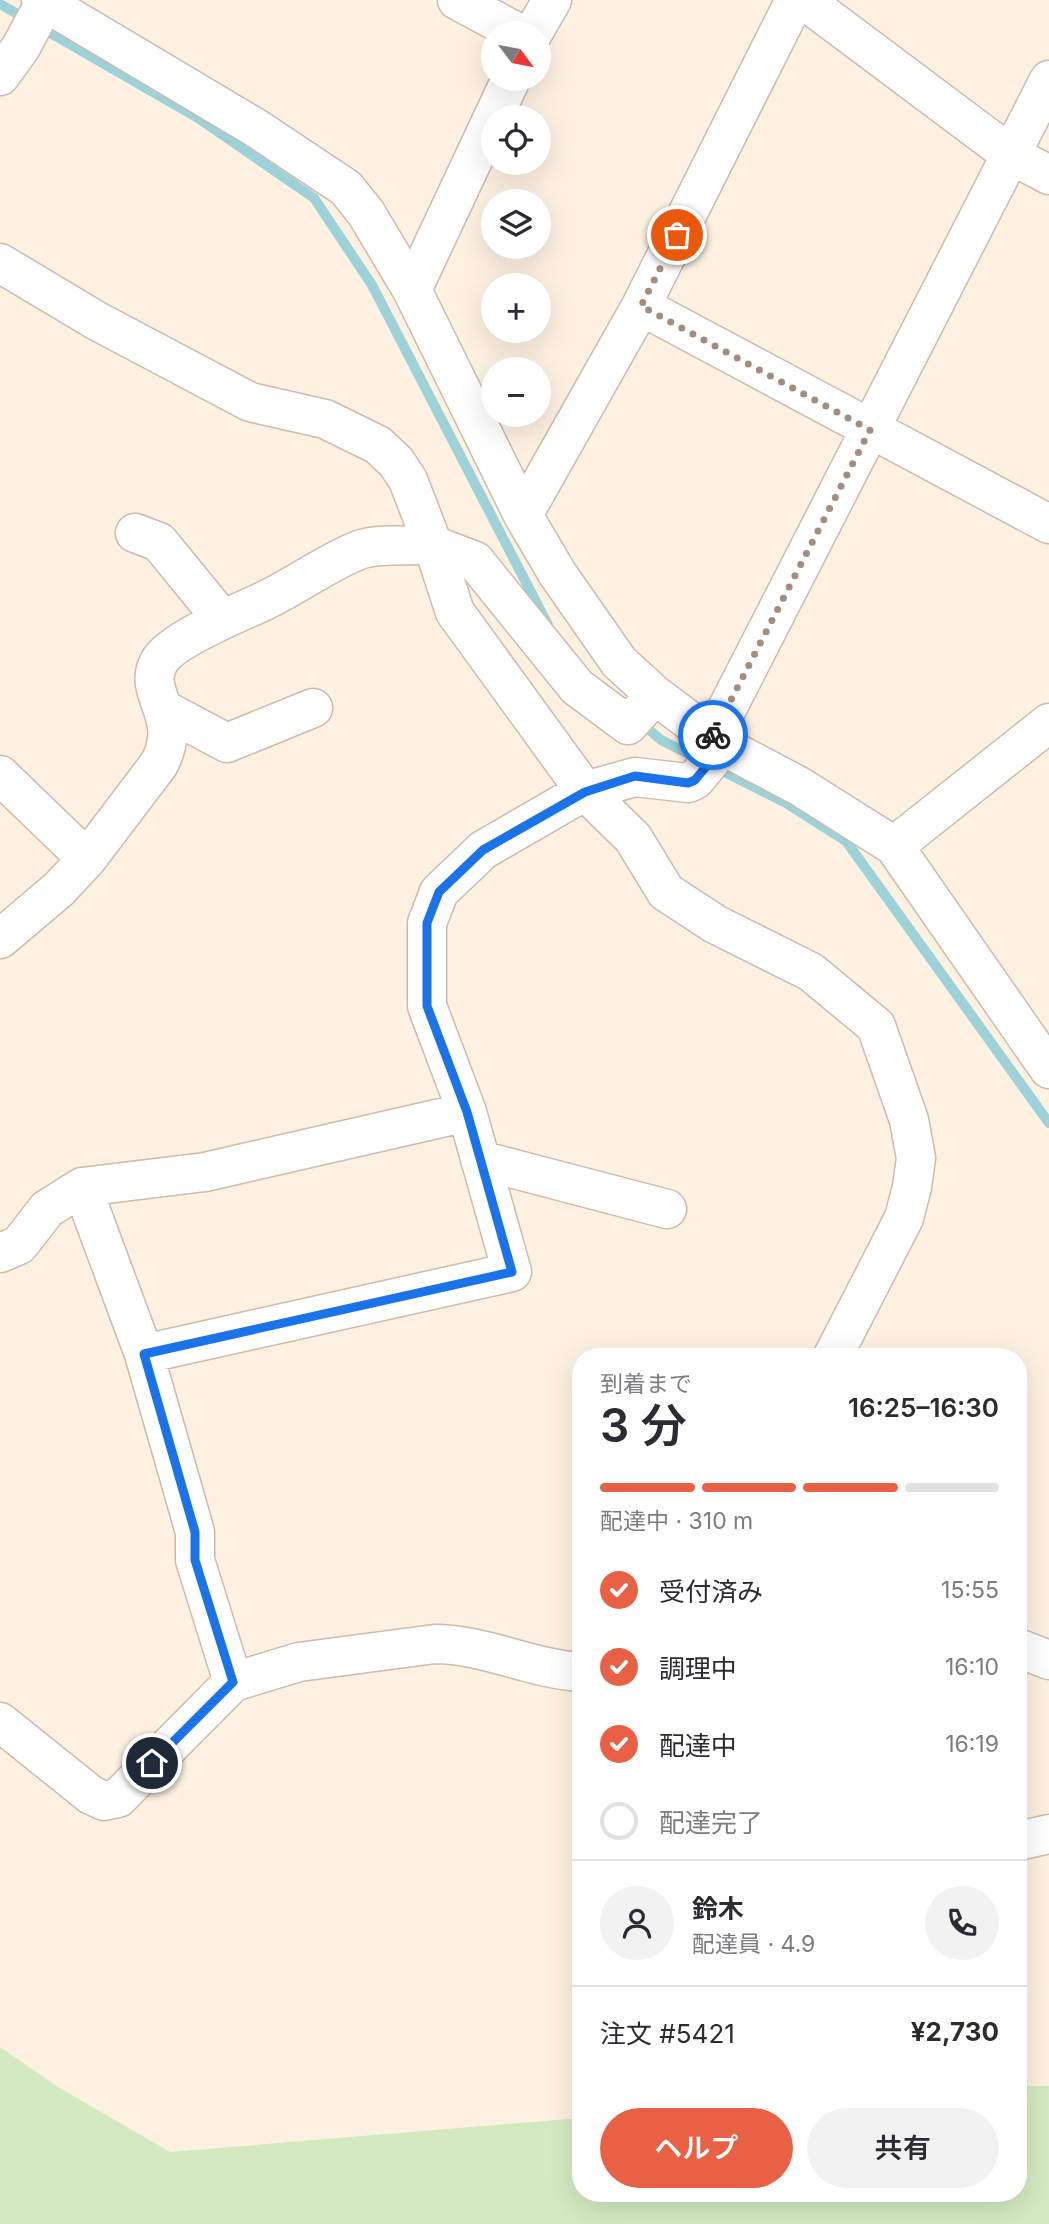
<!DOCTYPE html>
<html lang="ja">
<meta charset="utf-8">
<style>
body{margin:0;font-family:Inter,"Noto Sans JP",sans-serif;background:#f2f2f3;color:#2b2b33;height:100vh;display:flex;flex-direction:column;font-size:26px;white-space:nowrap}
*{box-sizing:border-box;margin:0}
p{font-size:23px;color:#7c7c81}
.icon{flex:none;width:38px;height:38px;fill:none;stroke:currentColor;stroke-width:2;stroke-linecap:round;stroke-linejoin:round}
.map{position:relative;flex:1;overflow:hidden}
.drawer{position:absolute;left:572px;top:1348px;width:455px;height:854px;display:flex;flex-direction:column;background:#fff;border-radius:28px;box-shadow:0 7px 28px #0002}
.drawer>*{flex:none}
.needle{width:46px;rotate:122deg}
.tools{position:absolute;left:481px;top:21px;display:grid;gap:14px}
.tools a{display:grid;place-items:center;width:70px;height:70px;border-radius:50%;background:#fff;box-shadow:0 7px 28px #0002;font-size:35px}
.pin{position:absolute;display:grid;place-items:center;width:60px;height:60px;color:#fff;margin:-30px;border:4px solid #fff;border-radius:50%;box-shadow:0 2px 7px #0007}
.courier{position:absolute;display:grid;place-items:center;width:70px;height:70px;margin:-35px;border:5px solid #1a73e8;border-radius:50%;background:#fff;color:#222;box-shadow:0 2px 9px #0007}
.headline em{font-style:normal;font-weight:600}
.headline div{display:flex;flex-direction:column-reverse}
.headline{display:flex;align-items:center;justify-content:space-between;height:119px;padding:0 28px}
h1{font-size:46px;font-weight:600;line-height:52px}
.bar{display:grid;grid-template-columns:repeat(4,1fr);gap:10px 7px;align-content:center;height:84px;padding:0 28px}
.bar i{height:9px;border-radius:5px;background:#e1e1e2}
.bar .on{background:#e96144}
.bar p{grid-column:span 4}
.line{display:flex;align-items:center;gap:18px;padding:0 28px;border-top:2px solid #e1e1e2}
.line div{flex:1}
.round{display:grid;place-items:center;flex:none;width:74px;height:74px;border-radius:37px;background:#f2f2f3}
ol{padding:0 28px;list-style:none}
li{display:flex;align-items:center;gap:21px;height:77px}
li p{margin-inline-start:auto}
li .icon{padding:7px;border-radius:50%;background:#e96144;color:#fff;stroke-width:4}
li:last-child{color:#7c7c81}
li i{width:38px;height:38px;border:4px solid #e1e1e2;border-radius:50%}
.cta{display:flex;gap:14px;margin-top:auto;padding:14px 28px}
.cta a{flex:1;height:80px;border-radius:42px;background:#e96144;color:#fff;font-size:28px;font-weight:600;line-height:80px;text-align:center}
.cta a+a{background:#f2f2f3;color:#2b2b33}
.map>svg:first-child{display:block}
</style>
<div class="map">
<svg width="1049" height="2224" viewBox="0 0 1049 2224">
<rect width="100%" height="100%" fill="#fdf1e2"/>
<path fill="#d3eac0" d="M 0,2047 L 58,2087 L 170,2152 L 581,2118 L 581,2193 L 1018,2193 L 1019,2086 L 1049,2086 L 1049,2224 L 0,2224 Z"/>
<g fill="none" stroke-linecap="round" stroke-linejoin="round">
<path stroke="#9cd2d8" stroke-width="10" d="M 0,4 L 198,118 L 314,198 L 372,285 L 548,625
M 640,722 L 661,740 L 786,803 L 846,841 L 1049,1123"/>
<g stroke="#d0baac" stroke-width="41">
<path id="street" d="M 41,0 L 256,128 L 346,188 L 366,213 L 412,290 L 523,515 L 557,573 L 619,662 L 655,695 L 723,746 L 799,786 L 894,846 L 1049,1069
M 457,0 L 518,33
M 533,33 L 552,0
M 0,76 L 21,47 L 45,2
M 0,263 L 97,321 L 250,402 L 325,419 L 378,445 L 396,462 L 408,480 L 433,545 L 475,561 L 577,687 L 628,725 L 655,695
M 412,290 L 511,79
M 641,306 L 1049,524
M 523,515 L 641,306 L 795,0
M 135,533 L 159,542 L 222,619
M 163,709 L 227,743 L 313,708
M 712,738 L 1049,80
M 0,775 L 87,859
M 894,846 L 1049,723
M 0,939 L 59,889 L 87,859 L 159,764 C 185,716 141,694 159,662 C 172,639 239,613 264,601 C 296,586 326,563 359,550 C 376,543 414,546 433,545 L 455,612 L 585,791 L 633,838 L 666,892 L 715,924 L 811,972 L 876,1026 L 909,1120 L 916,1158 L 912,1187 L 904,1218 L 833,1356
M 467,1112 L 205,1172 L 82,1187 L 144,1354 L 512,1272 L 467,1112 L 427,1006 L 427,923 L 439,892 L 483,850 L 585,791 L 635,777 L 688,783 L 695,780 L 723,746
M 480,1160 L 667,1209
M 0,1253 L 19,1245 L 47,1209 L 82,1187
M 144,1354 L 195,1532 L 195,1560 L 233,1682
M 1018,1648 L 1049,1660
M 0,1722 L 91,1795 L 104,1801 L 118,1798 L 233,1682 L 299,1662 L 435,1644 C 484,1644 531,1669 581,1672
M 1018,1841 L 1049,1834"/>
</g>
<g stroke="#d3b9a8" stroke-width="41">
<path id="secondary" d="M 804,0 L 1011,155 L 1049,175"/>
</g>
<use href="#street" stroke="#fff" stroke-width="38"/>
<use href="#secondary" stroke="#fff" stroke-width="38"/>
</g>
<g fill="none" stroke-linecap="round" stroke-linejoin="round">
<path stroke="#a48c7e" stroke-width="7" stroke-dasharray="0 12.6" d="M 677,235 L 641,306 L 870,430 L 713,735"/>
<path stroke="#1a73e8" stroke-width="9" d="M 152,1763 L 233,1682 L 195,1560 L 195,1532 L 144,1354 L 512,1272 L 467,1112 L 427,1006 L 427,923 L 439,892 L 483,850 L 585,792 L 635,776 L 688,783 L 695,780 L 723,746 L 712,738 L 713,735"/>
</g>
</svg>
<div class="tools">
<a><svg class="needle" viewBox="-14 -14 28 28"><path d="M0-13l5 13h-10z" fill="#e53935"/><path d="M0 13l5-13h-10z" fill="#7c7c81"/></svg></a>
<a><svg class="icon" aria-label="locate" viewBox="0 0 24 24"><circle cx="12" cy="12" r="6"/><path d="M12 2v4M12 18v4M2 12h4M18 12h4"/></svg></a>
<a><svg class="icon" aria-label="layers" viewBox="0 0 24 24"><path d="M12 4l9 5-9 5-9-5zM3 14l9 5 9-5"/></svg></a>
<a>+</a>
<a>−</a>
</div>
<div class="pin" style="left:677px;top:235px;background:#ea580c"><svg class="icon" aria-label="bag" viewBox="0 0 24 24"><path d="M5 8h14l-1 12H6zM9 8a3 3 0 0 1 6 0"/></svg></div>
<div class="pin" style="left:152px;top:1763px;background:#1f2937"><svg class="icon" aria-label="home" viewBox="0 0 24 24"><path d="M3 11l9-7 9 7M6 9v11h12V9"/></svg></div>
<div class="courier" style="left:713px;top:735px"><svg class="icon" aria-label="bike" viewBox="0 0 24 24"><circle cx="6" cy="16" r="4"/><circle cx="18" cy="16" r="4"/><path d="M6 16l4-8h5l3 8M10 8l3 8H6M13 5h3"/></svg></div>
<section class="drawer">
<div class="headline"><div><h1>3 分</h1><p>到着まで</p></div><em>16:25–16:30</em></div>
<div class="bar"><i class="on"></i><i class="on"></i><i class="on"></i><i></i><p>配達中 · 310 m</p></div>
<ol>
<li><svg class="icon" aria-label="check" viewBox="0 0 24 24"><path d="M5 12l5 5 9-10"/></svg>受付済み<p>15:55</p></li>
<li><svg class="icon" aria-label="check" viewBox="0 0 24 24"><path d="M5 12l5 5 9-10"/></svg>調理中<p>16:10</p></li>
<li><svg class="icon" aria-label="check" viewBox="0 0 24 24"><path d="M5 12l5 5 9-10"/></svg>配達中<p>16:19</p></li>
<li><i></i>配達完了</li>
</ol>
<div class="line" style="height:126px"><a class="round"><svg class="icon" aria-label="person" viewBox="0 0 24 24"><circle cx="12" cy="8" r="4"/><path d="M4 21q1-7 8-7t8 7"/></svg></a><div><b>鈴木</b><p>配達員 · 4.9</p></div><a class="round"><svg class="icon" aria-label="phone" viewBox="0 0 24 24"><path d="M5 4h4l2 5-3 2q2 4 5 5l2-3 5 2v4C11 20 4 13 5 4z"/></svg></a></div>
<div class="line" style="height:91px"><div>注文 #5421</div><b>¥2,730</b></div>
<div class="cta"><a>ヘルプ</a><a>共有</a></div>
</section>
</div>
